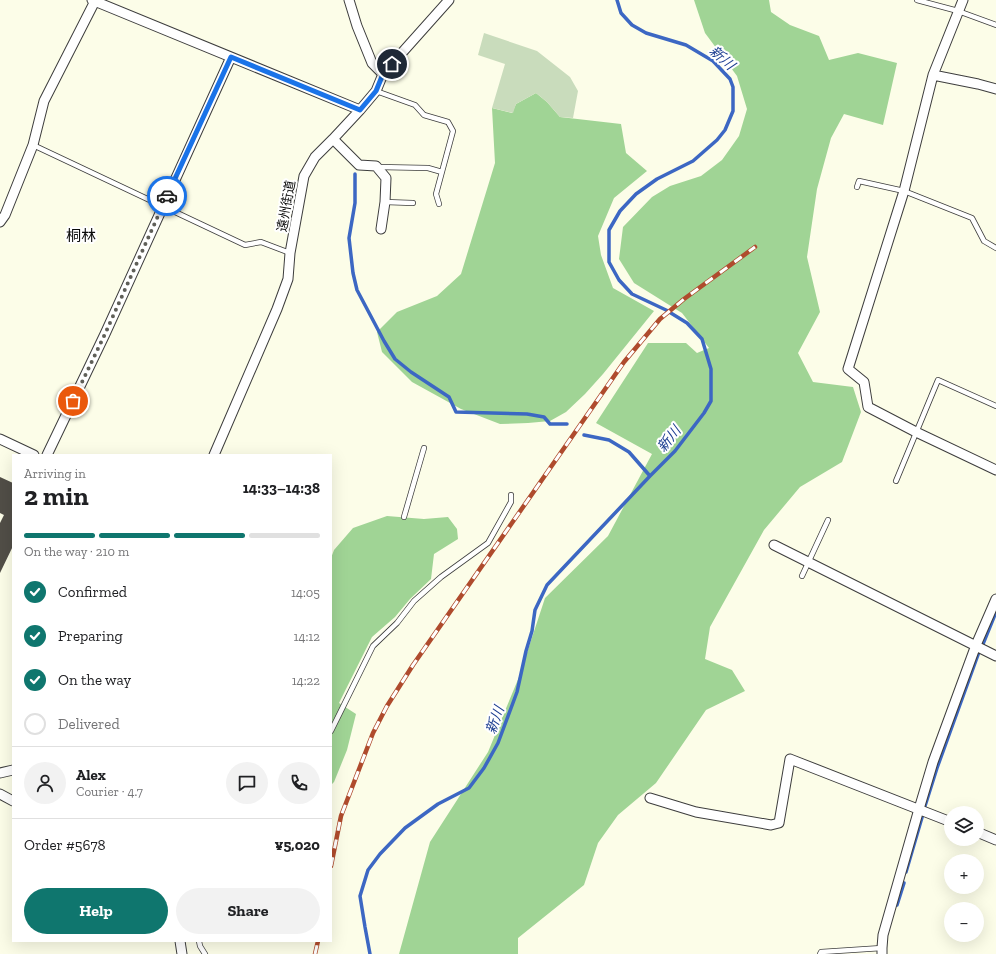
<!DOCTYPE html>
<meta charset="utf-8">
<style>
body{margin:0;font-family:"Zilla Slab","Noto Sans JP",serif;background:#f2f2f2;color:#202124;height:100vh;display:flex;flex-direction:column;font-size:15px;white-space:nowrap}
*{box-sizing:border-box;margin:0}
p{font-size:13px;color:#757577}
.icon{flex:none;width:22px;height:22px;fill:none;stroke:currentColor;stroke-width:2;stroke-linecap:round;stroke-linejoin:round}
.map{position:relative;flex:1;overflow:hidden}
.side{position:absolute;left:12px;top:454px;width:320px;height:488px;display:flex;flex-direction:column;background:#fff;border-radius:0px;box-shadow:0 4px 16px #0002}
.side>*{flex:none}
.controls{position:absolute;left:944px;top:806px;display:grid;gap:8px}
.controls a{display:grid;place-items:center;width:40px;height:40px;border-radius:50%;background:#fff;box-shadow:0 4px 16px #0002;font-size:20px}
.pin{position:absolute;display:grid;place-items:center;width:34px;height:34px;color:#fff;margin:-17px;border:2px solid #fff;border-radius:50%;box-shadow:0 1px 4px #0007}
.courier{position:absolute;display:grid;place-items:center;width:40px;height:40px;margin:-20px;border:3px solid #1a73e8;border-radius:50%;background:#fff;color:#222;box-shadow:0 1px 5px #0007}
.head em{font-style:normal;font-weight:800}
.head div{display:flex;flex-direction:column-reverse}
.head{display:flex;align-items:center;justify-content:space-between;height:68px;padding:0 12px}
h1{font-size:26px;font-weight:800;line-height:30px}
.bar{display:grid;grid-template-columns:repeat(4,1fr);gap:6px 4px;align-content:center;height:48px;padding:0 12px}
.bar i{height:5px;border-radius:3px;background:#e0e0e0}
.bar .on{background:#0f766e}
.bar p{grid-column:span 4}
.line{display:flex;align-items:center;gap:10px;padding:0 12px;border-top:1px solid #e0e0e0}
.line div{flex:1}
.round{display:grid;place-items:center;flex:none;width:42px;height:42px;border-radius:21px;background:#f2f2f2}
ol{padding:0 12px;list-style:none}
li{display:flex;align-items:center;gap:12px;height:44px}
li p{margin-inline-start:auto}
li .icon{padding:4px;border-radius:50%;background:#0f766e;color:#fff;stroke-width:4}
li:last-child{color:#757577}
li i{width:22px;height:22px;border:2px solid #e0e0e0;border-radius:50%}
.primary-button{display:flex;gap:8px;margin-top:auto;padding:8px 12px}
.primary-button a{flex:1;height:46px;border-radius:24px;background:#0f766e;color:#fff;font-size:16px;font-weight:800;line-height:46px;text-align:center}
.primary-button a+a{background:#f2f2f2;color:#202124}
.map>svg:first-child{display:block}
</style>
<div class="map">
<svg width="996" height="954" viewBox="0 0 996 954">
<rect width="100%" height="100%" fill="#fcfde8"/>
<path fill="#a0d495" d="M 694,0 L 769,0 L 771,12 L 790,25 L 819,36 L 829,60 L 858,53 L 897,63 L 883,125 L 844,114 L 831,138 L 817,189 L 807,257 L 820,312 L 798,353 L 813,382 L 853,387 L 861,412 L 842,462 L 800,487 L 764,530 L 710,627 L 705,659 L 732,670 L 745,691 L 706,710 L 656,783 L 618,815 L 598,843 L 584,885 L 518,938 L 518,954 L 399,954 L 430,842 L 488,752 L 519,677 L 545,598 L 608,536 L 652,454 L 596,423 L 648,343 L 686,343 L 697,353 L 709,348 L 682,313 L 634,283 L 619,259 L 623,227 L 652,197 L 670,186 L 701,176 L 722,160 L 739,136 L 747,109 L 737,76 L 705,33 Z
M 536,93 L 547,102 L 560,117 L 621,124 L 626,153 L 647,171 L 614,198 L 598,236 L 601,255 L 613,288 L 654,311 L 603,374 L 585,394 L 566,412 L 550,421 L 528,423 L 500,424 L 461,409 L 412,382 L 382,352 L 377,332 L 397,312 L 437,296 L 461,274 L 495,163 L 492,108 L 512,113 L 516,104 Z
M 387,516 L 424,519 L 448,517 L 457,529 L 458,539 L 434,554 L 431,579 L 410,599 L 395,617 L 372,637 L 339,703 L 356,714 L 347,750 L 334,782 L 331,785 L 331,558 L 334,550 L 353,528 Z"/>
<path fill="#c9dcbc" d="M 484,33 L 537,51 L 570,77 L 578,91 L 573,118 L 560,117 L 547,102 L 536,93 L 516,104 L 513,113 L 492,108 L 505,64 L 478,55 Z"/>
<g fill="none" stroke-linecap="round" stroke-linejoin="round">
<path stroke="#3c67c3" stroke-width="3.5" d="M 355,174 L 355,203 L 349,238 L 353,273 L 357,290 L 384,341 L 395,359 L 411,372 L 449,397 L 456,412 L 527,414 L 544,417 L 550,424 L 567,424
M 584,435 L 609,440 L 629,452 L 650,476
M 983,644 L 996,612
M 925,806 L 937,768 L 979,652
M 906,872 L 923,814
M 897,905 L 904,883
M 370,954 L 365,927 L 360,896 L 368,870 L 380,854 L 405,828 L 438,804 L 469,788 L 484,768 L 498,743 L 517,692 L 526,651 L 532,631 L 535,610 L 547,585 L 650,476 L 675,451 L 704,413 L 711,401 L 711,369 L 702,339 L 687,323 L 666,310 L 632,294 L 619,280 L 609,262 L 609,230 L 620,211 L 636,194 L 657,179 L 693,161 L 717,140 L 725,130 L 733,111 L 733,87 L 730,79 L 713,61 L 686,45 L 646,33 L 632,25 L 621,13 L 617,0"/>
</g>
<path fill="#514e47" d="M 0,477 L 13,483 L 13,546 L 0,573 L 0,523 L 4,515 L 0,513 Z"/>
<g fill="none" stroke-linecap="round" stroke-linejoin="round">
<g stroke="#3d3d3d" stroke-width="6">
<path id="lane" d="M 917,0 L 958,11 L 996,25
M 376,91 L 415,105 L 424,115 L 448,122 L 453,131 L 436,194 L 439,204
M 33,145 L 245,245 L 261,242 L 290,253
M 378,167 L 428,168 L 442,172
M 857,187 L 859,181 L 904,191 L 972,218 L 984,241 L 996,248
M 385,202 L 413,203
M 896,481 L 938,380 L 996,406
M 404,517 L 424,448
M 802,576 L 828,520
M 331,731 L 373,646 L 397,623 L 414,601 L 441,577 L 488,543 L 511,502 L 511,495
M 199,941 L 200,946 L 205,954
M 820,954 L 821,952 L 882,948"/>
</g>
<g stroke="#3d3d3d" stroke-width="11">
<path id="street" d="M 92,0 L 360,110
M 349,0 L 357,26 L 372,63 L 383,74
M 963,0 L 933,75 L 904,191 L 848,369 L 864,382 L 868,407 L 916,432 L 996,470
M 933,75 L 978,84 L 996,89
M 333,139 L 359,165 L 376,166 L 386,178 L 385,202 L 381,229
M 0,222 L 5,215 L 33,145 L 44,101 L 95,1
M 0,439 L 34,455
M 47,455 L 105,334 L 231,57
M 214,455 L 277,309 L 288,279 L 290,253 L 304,176 L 315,157 L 333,139 L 360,110 L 376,91 L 383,74 L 449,0
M 774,545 L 996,656
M 0,773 L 13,770
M 0,794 L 13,801
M 650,798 L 696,812 L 771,825 L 779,823 L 790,759 L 951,822
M 977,832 L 996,840
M 180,941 L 182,954
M 882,954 L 882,948 L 883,935 L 919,809 L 933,762 L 976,645 L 996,599"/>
</g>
<use href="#lane" stroke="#fff" stroke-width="4.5"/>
<use href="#street" stroke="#fff" stroke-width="9"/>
<g stroke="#af4b2d" stroke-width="4.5">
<path id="rail" d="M 331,866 L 341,816 L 373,733 L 387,706 L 413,665 L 624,362 L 660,319 L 684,299 L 755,247
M 315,954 L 318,941"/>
</g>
<use href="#rail" stroke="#fff" stroke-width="3" stroke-dasharray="9" stroke-linecap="butt"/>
</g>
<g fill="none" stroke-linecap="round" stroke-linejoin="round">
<path stroke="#5f5f58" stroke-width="4" stroke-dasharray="0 7.2" d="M 73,401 L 105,334 L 167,196"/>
<path stroke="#1a73e8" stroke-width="5" d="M 167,196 L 231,57 L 360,110 L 376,91 L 383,74 L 392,64"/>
</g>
<g text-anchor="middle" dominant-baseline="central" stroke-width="4" stroke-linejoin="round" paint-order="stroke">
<g font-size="13" fill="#0a0a0a" stroke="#fff">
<text transform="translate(286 206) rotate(-80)">遠州街道</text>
</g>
<g font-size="14" font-style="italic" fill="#1d3e91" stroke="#fff">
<text transform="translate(722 58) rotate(42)">新川</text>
<text transform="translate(669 439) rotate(-51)">新川</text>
<text transform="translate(495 720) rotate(-70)">新川</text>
</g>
<g font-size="15" fill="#0a0a0a" stroke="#fff">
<text x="81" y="236">桐林</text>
</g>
</g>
</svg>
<div class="controls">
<a><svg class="icon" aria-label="layers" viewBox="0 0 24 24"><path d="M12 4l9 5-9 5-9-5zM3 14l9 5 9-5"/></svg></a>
<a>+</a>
<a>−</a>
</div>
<div class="pin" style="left:73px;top:401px;background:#ea580c"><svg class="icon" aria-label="bag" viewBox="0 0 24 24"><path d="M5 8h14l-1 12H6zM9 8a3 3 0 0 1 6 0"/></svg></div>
<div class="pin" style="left:392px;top:64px;background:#1f2937"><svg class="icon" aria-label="home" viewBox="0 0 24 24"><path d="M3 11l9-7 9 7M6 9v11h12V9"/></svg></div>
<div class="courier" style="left:167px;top:196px"><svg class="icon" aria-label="car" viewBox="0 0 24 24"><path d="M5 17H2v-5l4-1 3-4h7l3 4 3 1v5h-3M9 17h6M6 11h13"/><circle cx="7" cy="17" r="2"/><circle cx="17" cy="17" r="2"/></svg></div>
<section class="side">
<div class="head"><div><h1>2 min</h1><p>Arriving in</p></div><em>14:33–14:38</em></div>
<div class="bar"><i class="on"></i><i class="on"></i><i class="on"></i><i></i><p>On the way · 210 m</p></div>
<ol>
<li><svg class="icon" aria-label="check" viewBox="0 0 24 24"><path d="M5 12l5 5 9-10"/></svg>Confirmed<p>14:05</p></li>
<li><svg class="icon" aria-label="check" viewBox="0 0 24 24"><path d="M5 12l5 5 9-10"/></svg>Preparing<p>14:12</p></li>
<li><svg class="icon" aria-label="check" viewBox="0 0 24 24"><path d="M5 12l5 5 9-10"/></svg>On the way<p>14:22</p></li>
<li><i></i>Delivered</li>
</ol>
<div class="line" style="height:72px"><a class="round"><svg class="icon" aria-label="person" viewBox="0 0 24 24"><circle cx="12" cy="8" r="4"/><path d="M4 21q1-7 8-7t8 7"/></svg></a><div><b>Alex</b><p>Courier · 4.7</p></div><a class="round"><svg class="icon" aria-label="chat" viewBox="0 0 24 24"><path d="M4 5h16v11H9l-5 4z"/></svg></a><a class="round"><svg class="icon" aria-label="phone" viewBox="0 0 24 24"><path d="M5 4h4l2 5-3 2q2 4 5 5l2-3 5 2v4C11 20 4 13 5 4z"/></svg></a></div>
<div class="line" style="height:52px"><div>Order #5678</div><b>¥5,020</b></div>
<div class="primary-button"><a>Help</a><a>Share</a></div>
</section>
</div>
